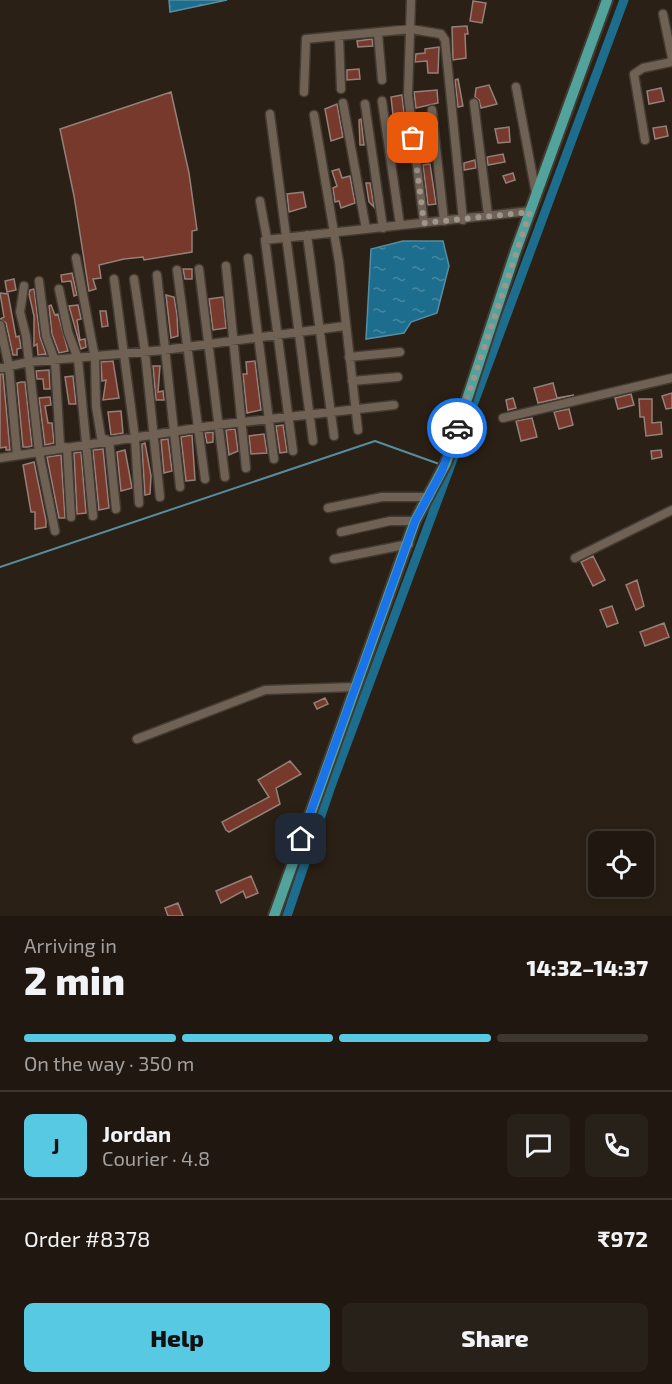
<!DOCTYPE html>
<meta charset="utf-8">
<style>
body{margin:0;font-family:"Exo 2",sans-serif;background:#282119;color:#f1f3f6;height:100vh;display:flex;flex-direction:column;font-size:22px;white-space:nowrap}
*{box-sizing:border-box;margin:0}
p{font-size:20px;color:#a2a09f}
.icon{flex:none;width:33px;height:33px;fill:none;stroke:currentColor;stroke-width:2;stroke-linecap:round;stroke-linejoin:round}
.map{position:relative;height:916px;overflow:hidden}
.drawer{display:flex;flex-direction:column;background:#201810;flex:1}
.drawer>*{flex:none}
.buttons{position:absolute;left:588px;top:831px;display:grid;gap:12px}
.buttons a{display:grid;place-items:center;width:66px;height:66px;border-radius:9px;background:#201810;box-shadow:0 3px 9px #0003,0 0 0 2px #3d3730;font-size:30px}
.pin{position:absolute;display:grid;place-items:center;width:51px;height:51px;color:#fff;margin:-26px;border-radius:12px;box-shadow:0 3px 9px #0006}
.courier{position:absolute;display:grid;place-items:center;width:60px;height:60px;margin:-30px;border:4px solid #1a73e8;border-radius:50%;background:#fff;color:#222;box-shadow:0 2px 8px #0007}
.overview em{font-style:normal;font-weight:800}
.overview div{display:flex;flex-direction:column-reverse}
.overview{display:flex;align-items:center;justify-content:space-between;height:102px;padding:0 24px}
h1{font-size:39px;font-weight:800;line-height:45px}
.bar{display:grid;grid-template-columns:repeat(4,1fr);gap:9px 6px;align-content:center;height:72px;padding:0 24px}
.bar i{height:8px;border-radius:4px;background:#3d3730}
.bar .on{background:#58c9e3}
.bar p{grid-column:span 4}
.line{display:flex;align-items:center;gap:15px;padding:0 24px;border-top:2px solid #3d3730}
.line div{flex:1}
.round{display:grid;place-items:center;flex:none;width:63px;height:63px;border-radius:9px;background:#282119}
.primary-button{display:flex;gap:12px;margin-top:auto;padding:12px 24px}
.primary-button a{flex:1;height:69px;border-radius:9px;background:#58c9e3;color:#111;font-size:24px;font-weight:800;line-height:69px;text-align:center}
.primary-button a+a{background:#282119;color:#f1f3f6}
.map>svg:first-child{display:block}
</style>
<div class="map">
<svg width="672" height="916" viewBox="0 0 672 916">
<defs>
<pattern id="water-ripples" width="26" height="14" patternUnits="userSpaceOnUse" patternTransform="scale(1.5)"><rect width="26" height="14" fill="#1d6e8e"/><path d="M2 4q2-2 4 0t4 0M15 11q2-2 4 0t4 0" fill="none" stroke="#4888a2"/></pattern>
</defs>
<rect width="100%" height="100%" fill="#2b2015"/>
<path fill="url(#water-ripples)" stroke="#568da1" stroke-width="1.5" d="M 169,0 L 227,0 L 170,12 Z
M 403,241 L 443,241 L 449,266 L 437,313 L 411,322 L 404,333 L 366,339 L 371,249 Z"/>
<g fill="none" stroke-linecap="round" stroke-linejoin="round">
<path stroke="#568da1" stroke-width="2" d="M 0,567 L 375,441 L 442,465"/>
<path stroke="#1d6e8e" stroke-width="9" d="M 287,916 L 330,789 L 624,0"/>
</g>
<path fill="#77392c" stroke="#94807b" stroke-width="1.5" d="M 473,1 L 486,3 L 482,23 L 470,21 Z
M 467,26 L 468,34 L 465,34 L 466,58 L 453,60 L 452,27 Z
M 372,39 L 373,46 L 358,47 L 357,41 Z
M 439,47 L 438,73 L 428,73 L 427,61 L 415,62 L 416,54 L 425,53 L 425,49 Z
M 359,69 L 360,79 L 347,80 L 347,70 Z
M 458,79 L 463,106 L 458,107 L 455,80 Z
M 489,85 L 497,104 L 481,108 L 479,100 L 475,97 L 476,88 Z
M 661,88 L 664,101 L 649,104 L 647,91 Z
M 437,90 L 438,103 L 416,108 L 414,92 Z
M 171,92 L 189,173 L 197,230 L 192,231 L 192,252 L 144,260 L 143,257 L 124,259 L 99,265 L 101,278 L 93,279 L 96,289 L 89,291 L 74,196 L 60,129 Z
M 402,95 L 404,113 L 397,115 L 399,125 L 405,124 L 408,149 L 396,151 L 391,116 L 393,115 L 391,97 Z
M 337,104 L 343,137 L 331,141 L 325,109 Z
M 361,119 L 364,145 L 360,145 L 359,120 Z
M 666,126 L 668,136 L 655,139 L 653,128 Z
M 509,127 L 510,142 L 498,143 L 495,129 Z
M 503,154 L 505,162 L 488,165 L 487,157 Z
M 475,160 L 476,168 L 464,170 L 464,163 Z
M 430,164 L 436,204 L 428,205 L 423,165 Z
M 339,169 L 342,178 L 350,176 L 355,203 L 341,208 L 339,201 L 335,202 L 333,188 L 337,186 L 332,171 Z
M 513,173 L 515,180 L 506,183 L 503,176 Z
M 366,183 L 370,183 L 374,207 L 369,202 Z
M 303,192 L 306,207 L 289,212 L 287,194 Z
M 183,269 L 192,269 L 192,279 L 185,279 Z
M 72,273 L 77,295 L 74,296 L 71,281 L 62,282 L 61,275 Z
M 14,279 L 16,290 L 7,292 L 5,281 Z
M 34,289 L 40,337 L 46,354 L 38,355 L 37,344 L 34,346 L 34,316 L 29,294 L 30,290 Z
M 0,293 L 8,294 L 16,337 L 19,336 L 21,348 L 17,349 L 17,355 L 13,355 L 6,323 L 0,319 L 4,317 Z
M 166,295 L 174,297 L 177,315 L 178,336 L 171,338 Z
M 223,297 L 226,328 L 213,330 L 209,299 Z
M 51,305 L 55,315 L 58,314 L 68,351 L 59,353 L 52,334 L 49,306 Z
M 78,305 L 81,319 L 77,320 L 80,340 L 85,339 L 86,347 L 81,349 L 69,306 Z
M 100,311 L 106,311 L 108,326 L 102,327 Z
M 113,361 L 119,398 L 103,400 L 106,380 L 102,381 L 101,362 Z
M 255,361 L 261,410 L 247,413 L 243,374 L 247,374 L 246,362 Z
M 153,366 L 160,366 L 158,392 L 163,391 L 164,400 L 156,400 Z
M 49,370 L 50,389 L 44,389 L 43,379 L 37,379 L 36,371 Z
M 0,374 L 3,374 L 10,450 L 6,450 L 6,447 L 0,448 Z
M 73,376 L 76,404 L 69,404 L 65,377 Z
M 21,382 L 25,382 L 32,446 L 28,447 L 23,447 L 17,383 Z
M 553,383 L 557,398 L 574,395 L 538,403 L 534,388 Z
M 672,393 L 672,408 L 666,409 L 662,396 Z
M 631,394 L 634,405 L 618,409 L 615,398 Z
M 50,397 L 51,405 L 45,406 L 48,423 L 52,423 L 54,443 L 45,445 L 39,398 Z
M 513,398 L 516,408 L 508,410 L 506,400 Z
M 639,399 L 652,399 L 652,423 L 661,422 L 662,434 L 646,436 L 644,417 L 640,417 Z
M 569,409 L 573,425 L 559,429 L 554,412 Z
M 121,411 L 123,433 L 111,435 L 108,412 Z
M 532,418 L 537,437 L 521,441 L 516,421 Z
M 283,425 L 287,452 L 280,453 L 276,426 Z
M 235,429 L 238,451 L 229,455 L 226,430 Z
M 213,432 L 213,442 L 207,443 L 205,433 Z
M 264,434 L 267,453 L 251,454 L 249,436 Z
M 192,435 L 195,480 L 186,481 L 181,437 Z
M 168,439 L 172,471 L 164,473 L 161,440 Z
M 145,443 L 151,476 L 150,494 L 145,495 L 142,448 L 142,444 Z
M 103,449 L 109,508 L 99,510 L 93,450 Z
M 125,450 L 132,488 L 121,491 L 117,452 Z
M 661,450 L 662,457 L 652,459 L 651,451 Z
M 81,452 L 86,513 L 77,514 L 74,453 Z
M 61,455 L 65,518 L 59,518 L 47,457 Z
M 34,462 L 46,521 L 46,527 L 35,529 L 35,512 L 31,512 L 23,465 Z
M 593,556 L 605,580 L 593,586 L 581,562 Z
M 637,580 L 644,606 L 636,610 L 626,585 Z
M 612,606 L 618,623 L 607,627 L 600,610 Z
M 664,623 L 669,637 L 645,646 L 640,632 Z
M 325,698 L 328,704 L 317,709 L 314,703 Z
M 290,761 L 301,774 L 276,788 L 280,804 L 229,832 L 226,830 L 222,822 L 269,797 L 258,780 Z
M 251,876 L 258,893 L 246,898 L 243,891 L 221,903 L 216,891 Z
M 178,903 L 183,916 L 168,916 L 165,908 Z"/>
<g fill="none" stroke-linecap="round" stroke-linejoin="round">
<g stroke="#433b33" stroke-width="11">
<path id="minor" d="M 411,0 L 408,95 L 424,223
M 663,14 L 672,58
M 378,34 L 382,80
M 339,37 L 341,89
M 516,87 L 536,194
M 304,92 L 306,39 L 411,29 L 441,34 L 445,40 L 463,220
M 382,101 L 400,225
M 343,103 L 366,229
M 474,103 L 488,215
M 365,104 L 383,228
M 432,110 L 444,221
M 270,114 L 313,441
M 314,115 L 339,262 L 358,430
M 645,140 L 634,74 L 643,68 L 672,62
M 260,201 L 267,239
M 307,235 L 334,436
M 76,258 L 95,358 L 96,406 L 101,437 L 109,441 L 116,509
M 248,258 L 274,459
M 226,266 L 246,468
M 199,269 L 225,477
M 177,270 L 205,479
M 157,275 L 180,487
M 114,279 L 135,438 L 139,503
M 134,279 L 145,352 L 160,497
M 39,281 L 46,336 L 55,361 L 60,445 L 67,448 L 71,517
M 24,286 L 20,312 L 26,336 L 39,452 L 55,531
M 59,289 L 68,332 L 78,359 L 93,516
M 0,325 L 9,367 L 17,455
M 349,357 L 400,352
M 0,368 L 29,362 L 164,350 L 345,326
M 352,381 L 398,377
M 503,418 L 672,378
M 293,451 L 265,240 L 530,211
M 0,458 L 217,425 L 394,405
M 328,508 L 382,497 L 429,497
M 341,532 L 390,521 L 415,521
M 575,558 L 672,510
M 334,559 L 409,544
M 137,739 L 265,690 L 354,687"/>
</g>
<g stroke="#433b33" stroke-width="14">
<path id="major" d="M 274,916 L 415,521 L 446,463 L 516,250 L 607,0"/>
</g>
<use href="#minor" stroke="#6f6255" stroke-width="8"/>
<use href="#major" stroke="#52a39c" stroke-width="10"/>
</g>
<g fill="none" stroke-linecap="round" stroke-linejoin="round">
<path stroke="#9e968d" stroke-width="6" stroke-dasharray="0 10.8" d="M 413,138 L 424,223 L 530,212 L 457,428"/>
<path stroke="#1a73e8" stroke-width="8" d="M 301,839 L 415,521 L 442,471 L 457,428"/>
</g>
</svg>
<div class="buttons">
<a><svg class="icon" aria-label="locate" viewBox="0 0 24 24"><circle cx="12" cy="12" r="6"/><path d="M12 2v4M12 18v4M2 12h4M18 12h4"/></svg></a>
</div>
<div class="pin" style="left:413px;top:138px;background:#ea580c"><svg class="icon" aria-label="bag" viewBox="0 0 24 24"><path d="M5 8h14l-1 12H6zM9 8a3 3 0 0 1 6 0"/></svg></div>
<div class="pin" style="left:301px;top:839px;background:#1f2937"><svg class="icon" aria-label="home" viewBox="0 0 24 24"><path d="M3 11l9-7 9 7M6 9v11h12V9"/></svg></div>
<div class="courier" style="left:457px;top:428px"><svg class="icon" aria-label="car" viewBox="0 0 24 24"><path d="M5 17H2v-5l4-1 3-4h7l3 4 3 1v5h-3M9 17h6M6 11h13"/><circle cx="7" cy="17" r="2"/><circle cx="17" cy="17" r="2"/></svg></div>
</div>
<section class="drawer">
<div class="overview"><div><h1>2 min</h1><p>Arriving in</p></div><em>14:32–14:37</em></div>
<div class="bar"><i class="on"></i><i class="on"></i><i class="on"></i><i></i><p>On the way · 350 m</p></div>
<div class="line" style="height:108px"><b class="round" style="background:#58c9e3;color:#111">J</b><div><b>Jordan</b><p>Courier · 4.8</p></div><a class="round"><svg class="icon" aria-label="chat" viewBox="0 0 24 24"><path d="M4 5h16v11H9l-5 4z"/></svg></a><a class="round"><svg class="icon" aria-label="phone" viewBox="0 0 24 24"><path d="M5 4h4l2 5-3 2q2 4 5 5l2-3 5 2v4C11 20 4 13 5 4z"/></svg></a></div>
<div class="line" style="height:78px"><div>Order #8378</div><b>₹972</b></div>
<div class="primary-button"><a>Help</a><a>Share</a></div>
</section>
